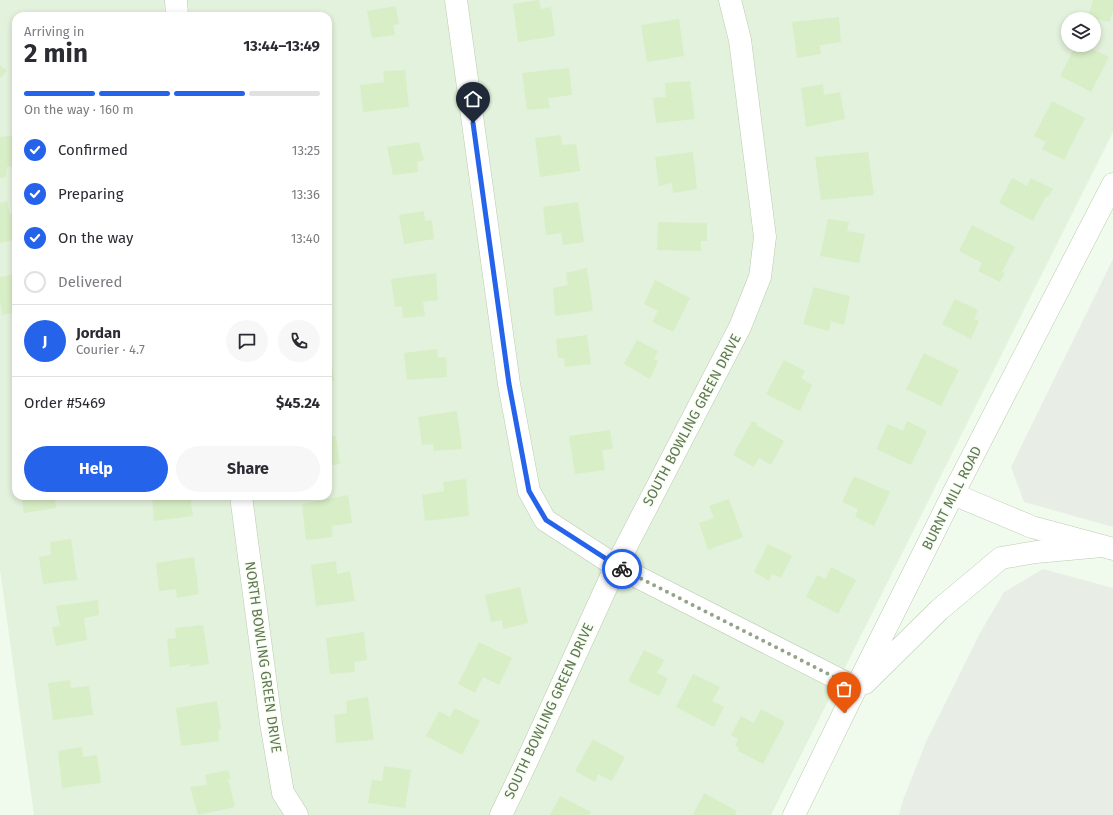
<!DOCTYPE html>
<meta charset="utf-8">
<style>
body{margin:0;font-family:"Fira Sans",sans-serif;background:#f7f7f7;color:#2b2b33;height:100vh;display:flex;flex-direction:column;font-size:15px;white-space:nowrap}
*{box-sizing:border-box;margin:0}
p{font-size:13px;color:#7c7c81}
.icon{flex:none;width:22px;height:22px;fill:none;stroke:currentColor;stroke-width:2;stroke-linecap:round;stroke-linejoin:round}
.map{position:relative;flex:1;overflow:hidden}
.drawer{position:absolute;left:12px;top:12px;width:320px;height:488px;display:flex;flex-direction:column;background:#fff;border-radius:12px;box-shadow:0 2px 6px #0003}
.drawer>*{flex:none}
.buttons{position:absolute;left:1061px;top:12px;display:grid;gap:8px}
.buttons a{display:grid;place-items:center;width:40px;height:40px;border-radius:50%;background:#fff;box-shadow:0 2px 6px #0003;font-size:20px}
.pin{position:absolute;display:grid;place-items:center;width:34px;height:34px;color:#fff;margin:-41px -17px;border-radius:50% 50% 50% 0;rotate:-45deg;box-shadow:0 0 4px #0007}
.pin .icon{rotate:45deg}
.courier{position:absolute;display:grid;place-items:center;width:40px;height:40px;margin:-20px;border:3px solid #2563eb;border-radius:50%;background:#fff;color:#222;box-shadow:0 1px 5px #0007}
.overview em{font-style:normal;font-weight:700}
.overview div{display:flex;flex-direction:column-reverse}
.overview{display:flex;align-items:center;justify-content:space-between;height:68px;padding:0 12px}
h1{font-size:26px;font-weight:700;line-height:30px}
.bar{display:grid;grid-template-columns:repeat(4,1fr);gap:6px 4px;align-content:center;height:48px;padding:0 12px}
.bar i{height:5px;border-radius:3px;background:#e1e1e2}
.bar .on{background:#2563eb}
.bar p{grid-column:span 4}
.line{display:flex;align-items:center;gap:10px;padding:0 12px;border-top:1px solid #e1e1e2}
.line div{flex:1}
.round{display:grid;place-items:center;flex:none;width:42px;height:42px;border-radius:21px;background:#f7f7f7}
ol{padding:0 12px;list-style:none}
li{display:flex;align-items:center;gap:12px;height:44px}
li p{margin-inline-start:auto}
li .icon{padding:4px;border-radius:50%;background:#2563eb;color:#fff;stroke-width:4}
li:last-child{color:#7c7c81}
li i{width:22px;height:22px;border:2px solid #e1e1e2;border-radius:50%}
.action{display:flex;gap:8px;margin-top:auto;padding:8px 12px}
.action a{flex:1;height:46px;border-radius:24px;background:#2563eb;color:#fff;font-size:16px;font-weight:700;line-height:46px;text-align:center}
.action a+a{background:#f7f7f7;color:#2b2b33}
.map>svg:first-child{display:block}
</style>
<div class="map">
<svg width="1113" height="815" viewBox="0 0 1113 815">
<rect width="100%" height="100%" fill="#f0fbed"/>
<path fill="#e3f2dc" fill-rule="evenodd" d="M 0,0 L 1113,0 L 1113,132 L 771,815 L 34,815 L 0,570 ZM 16,16 L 328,16 L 328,496 L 16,496 ZM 1068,19 L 1094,19 L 1094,45 L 1068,45 Z"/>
<path fill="#e8eee5" d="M 1113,259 L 1113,527 L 1024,502 L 1011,467 Z
M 1043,569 L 1113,588 L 1113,815 L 899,815 L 903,800 L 926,742 L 980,633 L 1004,592 Z"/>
<path fill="#d8eec7" d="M 539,0 L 541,9 L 551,7 L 555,36 L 518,42 L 513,4 Z
M 1093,0 L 1113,0 L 1113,13 L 1112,13 L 1110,22 L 1088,17 Z
M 396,6 L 399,24 L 393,25 L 395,35 L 372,38 L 367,11 Z
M 839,17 L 841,42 L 820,45 L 821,54 L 797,58 L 792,22 Z
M 679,19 L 684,56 L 647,62 L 641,25 Z
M 1076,45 L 1085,45 L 1109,57 L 1091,92 L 1060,76 Z
M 0,65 L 7,71 L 0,78 Z
M 569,68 L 572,95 L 548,98 L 550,108 L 527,110 L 522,73 Z
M 405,70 L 409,107 L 363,112 L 360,85 L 384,82 L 383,71 Z
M 690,81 L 695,119 L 656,123 L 653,98 L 666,97 L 665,83 Z
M 823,84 L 824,95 L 840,92 L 845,119 L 806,127 L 801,88 Z
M 1052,101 L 1085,118 L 1064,160 L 1042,149 L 1046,142 L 1034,136 Z
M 16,135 L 16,165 L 7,167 L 6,177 L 0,178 L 0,137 Z
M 561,135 L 562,145 L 576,144 L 580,171 L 540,177 L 535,138 Z
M 419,142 L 424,160 L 417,162 L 418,172 L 393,175 L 387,147 Z
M 693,152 L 697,189 L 673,193 L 672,183 L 659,186 L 655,157 Z
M 868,152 L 874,195 L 821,200 L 815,157 Z
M 1012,178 L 1027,186 L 1031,178 L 1053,189 L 1048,197 L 1046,196 L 1033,221 L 999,203 Z
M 7,201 L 10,214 L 16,213 L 16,240 L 0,243 L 0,203 Z
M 578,202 L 584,242 L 563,245 L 561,233 L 546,235 L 543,207 Z
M 424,211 L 425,221 L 432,220 L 434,239 L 404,244 L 399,215 Z
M 828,219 L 849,222 L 847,231 L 865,234 L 859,263 L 820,256 Z
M 658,222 L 707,223 L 707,241 L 701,241 L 701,251 L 657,250 Z
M 972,225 L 1015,247 L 1002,272 L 1005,273 L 1000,282 L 978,271 L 982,263 L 959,251 Z
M 587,268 L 593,311 L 555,316 L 553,288 L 568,285 L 566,273 Z
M 436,273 L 438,300 L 423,302 L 425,316 L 403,318 L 402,306 L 395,307 L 391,279 Z
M 16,274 L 16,312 L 2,315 L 0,300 L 0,277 Z
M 655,280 L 690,298 L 673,332 L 652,322 L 658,311 L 644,304 Z
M 814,287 L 850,296 L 844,325 L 831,321 L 829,331 L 803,324 Z
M 955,299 L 978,310 L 974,319 L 979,321 L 971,339 L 942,324 Z
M 16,333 L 16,359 L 15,359 L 12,334 Z
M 587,335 L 591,364 L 565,367 L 564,358 L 558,358 L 556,339 Z
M 637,340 L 658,351 L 654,359 L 658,361 L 650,379 L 624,364 Z
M 437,349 L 438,358 L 446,357 L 447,377 L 407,380 L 404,353 Z
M 924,353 L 959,370 L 941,406 L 906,389 Z
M 328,356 L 331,356 L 334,381 L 328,382 Z
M 784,360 L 805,371 L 801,378 L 812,385 L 800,411 L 766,394 Z
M 457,411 L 462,449 L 434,451 L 433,444 L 422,445 L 418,417 Z
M 12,412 L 16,412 L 16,439 L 15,439 Z
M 752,421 L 757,423 L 756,425 L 784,441 L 771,465 L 759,458 L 754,467 L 733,455 Z
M 907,421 L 927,431 L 911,465 L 876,449 L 888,424 L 903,431 Z
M 610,430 L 613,449 L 602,450 L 605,470 L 575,474 L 569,436 Z
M 336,436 L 340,464 L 328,466 L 328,437 Z
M 854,476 L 890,492 L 874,526 L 855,517 L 858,509 L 842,502 Z
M 466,479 L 469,516 L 425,521 L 422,495 L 444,491 L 443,482 Z
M 348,495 L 352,523 L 332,526 L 333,537 L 306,540 L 302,504 Z
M 21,496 L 54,496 L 56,508 L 24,513 Z
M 152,496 L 190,496 L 193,516 L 154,521 Z
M 729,499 L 743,537 L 708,550 L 699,523 L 714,518 L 709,506 Z
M 71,539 L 77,580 L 43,584 L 39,557 L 51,555 L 50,542 Z
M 768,544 L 792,556 L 781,578 L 772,574 L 769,581 L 754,572 Z
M 194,557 L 199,594 L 177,598 L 176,589 L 159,591 L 156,563 Z
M 336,561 L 337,574 L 350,571 L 355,601 L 316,606 L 311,565 Z
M 831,567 L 856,580 L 838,614 L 806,597 L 817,575 L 825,579 Z
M 520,587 L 528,623 L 503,629 L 502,620 L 491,622 L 485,595 Z
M 98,600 L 99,615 L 84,618 L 87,640 L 56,646 L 52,627 L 60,626 L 56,606 Z
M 203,625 L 209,664 L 190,667 L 190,664 L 170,667 L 167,639 L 176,638 L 175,628 Z
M 364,632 L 367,660 L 354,662 L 355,672 L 330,674 L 326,638 Z
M 479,642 L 512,658 L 499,685 L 483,677 L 475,693 L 458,684 Z
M 644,650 L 664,660 L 657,673 L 668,678 L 659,696 L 628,681 Z
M 693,674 L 720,687 L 712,701 L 724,707 L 714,727 L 676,707 Z
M 70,680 L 71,688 L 89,686 L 93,715 L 53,720 L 48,683 Z
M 368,697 L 374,740 L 336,743 L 334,715 L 347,713 L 346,701 Z
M 217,701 L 221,730 L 218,730 L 219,741 L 181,746 L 176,708 Z
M 455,708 L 480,721 L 462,755 L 426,736 L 439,711 L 450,717 Z
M 761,709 L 785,722 L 763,764 L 738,751 L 739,748 L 735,745 L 738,739 L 731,735 L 741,716 L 754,723 Z
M 593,739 L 625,757 L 612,781 L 598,774 L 595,782 L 575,771 Z
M 82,747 L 83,757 L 97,755 L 101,783 L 62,788 L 58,751 Z
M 384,766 L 411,770 L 405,808 L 368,803 L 372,780 L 382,781 Z
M 228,770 L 231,779 L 228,779 L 235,807 L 198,815 L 190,787 L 207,785 L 205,775 Z
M 704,793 L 737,811 L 735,815 L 693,815 Z
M 560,796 L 591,812 L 589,815 L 550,815 Z"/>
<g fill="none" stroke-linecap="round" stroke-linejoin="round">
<g stroke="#bbcbb0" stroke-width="23">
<path id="minor" d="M 176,0 L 177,16
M 456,0 L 509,384 L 529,491 L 545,520 L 616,566 L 856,688
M 241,496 L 271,723 L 283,793 L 297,815
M 501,815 L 526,763 L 616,566 L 740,327 L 760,277 L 765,237 L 740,40 L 730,0"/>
</g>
<g stroke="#bbcbb0" stroke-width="23">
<path id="tertiary" d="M 953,494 L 1032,527 L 1113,549"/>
</g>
<g stroke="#bbcdaf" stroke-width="23">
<path id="secondary" d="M 865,683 L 939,610 L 1001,558 L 1036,552 L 1102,546
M 794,815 L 856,688 L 953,494 L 1113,184"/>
</g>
<use href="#minor" stroke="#fff" stroke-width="22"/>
<use href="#tertiary" stroke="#fff" stroke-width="22"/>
<use href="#secondary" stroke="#fff" stroke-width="22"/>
</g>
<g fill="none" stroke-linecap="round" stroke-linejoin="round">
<path stroke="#94a488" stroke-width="4" stroke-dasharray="0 7.2" d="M 622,569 L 856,688 L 844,713"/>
<path stroke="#2563eb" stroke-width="5" d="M 473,123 L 509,384 L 529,491 L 546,520 L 622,569"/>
</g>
<g text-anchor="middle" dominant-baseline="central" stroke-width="3" stroke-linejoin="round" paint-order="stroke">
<g font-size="14" fill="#627551" stroke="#f6fef3">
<text transform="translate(692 420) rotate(-62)">SOUTH BOWLING GREEN DRIVE</text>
<text transform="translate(952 498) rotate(-63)">BURNT MILL ROAD</text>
<text transform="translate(263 657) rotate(82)">NORTH BOWLING GREEN DRIVE</text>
<text transform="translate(549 711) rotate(-65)">SOUTH BOWLING GREEN DRIVE</text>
</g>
</g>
</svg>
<div class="buttons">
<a><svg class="icon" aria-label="layers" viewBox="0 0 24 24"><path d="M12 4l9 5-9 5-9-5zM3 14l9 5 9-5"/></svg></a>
</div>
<div class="pin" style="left:844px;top:713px;background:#ea580c"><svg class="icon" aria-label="bag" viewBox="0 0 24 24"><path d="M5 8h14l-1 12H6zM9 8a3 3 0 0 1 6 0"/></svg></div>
<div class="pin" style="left:473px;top:123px;background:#1f2937"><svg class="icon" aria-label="home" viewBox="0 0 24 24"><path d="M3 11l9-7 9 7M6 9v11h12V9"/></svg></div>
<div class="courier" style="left:622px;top:569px"><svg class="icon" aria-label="bike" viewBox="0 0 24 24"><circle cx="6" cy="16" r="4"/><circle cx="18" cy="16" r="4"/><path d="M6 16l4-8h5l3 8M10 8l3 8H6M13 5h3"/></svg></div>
<section class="drawer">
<div class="overview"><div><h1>2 min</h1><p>Arriving in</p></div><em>13:44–13:49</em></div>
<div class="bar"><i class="on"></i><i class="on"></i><i class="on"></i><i></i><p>On the way · 160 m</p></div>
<ol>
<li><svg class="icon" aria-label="check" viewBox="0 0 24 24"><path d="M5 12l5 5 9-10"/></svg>Confirmed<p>13:25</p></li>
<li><svg class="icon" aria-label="check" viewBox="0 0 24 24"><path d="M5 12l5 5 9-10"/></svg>Preparing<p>13:36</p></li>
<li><svg class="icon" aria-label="check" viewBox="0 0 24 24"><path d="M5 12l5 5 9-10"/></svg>On the way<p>13:40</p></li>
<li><i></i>Delivered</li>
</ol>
<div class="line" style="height:72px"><b class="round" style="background:#2563eb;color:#fff">J</b><div><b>Jordan</b><p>Courier · 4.7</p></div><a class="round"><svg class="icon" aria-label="chat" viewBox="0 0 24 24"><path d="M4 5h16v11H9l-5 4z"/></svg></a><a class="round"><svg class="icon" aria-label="phone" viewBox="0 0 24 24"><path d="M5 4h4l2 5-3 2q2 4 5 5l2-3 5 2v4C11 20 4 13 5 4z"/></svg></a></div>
<div class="line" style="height:52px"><div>Order #5469</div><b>$45.24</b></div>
<div class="action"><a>Help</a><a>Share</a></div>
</section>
</div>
